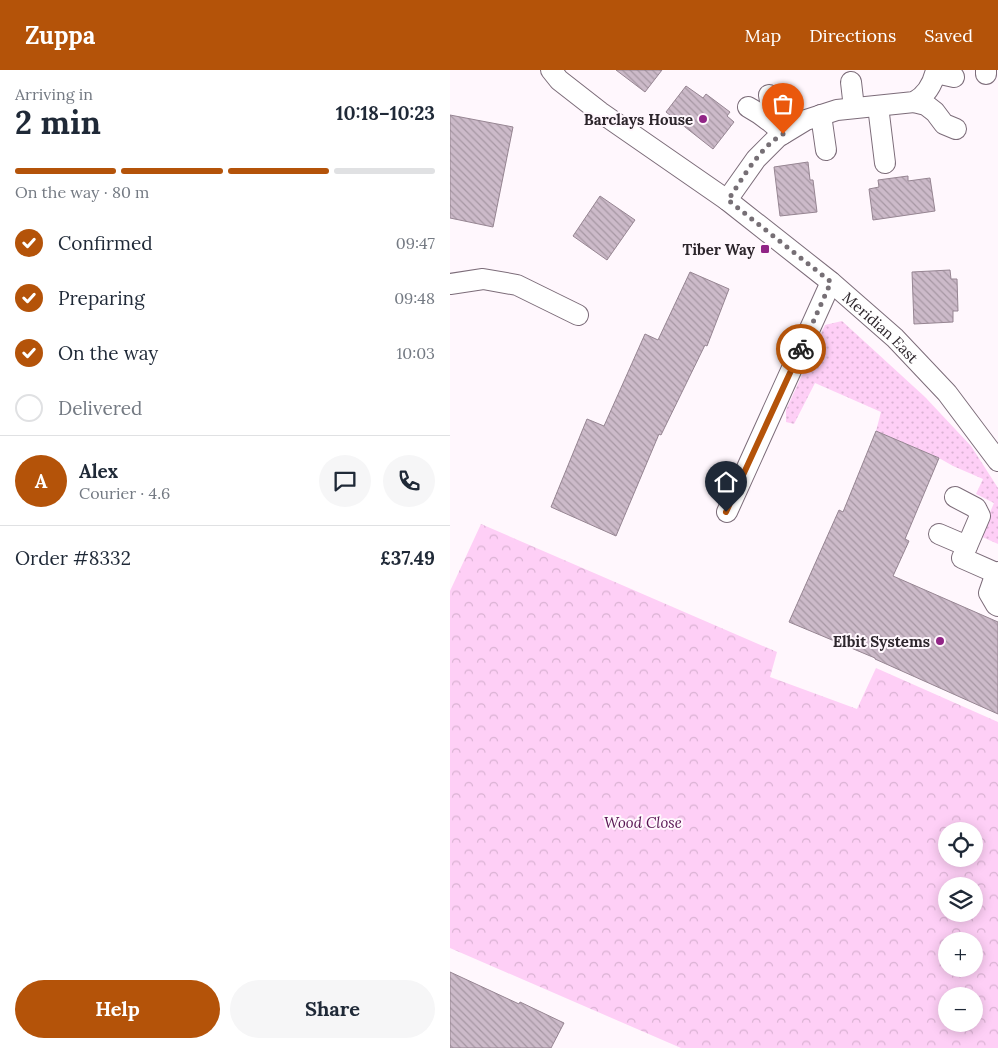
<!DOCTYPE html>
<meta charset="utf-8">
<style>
body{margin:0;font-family:Lora,serif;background:#f6f6f7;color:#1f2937;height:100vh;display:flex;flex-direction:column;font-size:19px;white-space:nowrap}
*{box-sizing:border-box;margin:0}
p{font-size:16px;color:#747a83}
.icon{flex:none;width:28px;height:28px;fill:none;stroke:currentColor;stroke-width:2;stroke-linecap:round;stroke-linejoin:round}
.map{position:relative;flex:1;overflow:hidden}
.side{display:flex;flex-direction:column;background:#fff;width:450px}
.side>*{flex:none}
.buttons{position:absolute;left:488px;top:752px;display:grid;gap:10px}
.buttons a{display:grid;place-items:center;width:45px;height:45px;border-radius:50%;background:#fff;box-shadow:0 2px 12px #0003;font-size:25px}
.pin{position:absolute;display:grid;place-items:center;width:42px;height:42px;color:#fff;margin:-51px -21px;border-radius:50% 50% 50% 0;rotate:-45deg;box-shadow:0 0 5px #0007}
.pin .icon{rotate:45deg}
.courier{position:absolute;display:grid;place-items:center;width:50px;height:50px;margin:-25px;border:4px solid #b45309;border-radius:50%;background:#fff;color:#222;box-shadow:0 1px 6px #0007}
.summary em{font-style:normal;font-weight:700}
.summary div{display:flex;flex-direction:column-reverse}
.summary{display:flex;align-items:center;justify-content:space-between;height:85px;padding:0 15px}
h1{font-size:32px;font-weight:700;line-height:38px}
.bar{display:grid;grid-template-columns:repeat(4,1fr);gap:8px 5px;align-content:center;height:60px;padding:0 15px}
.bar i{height:6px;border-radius:4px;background:#e0e1e3}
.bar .active{background:#b45309}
.bar p{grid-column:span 4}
.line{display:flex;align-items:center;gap:12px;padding:0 15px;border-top:1px solid #e0e1e3}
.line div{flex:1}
.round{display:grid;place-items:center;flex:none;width:52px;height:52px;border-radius:26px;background:#f6f6f7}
ol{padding:0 15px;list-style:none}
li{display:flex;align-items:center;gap:15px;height:55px}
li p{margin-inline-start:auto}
li .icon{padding:5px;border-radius:50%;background:#b45309;color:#fff;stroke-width:4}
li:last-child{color:#747a83}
li i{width:28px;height:28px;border:2px solid #e0e1e3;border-radius:50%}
.action{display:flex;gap:10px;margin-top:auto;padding:10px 15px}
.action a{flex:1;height:58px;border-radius:30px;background:#b45309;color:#fff;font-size:20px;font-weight:700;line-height:58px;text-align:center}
.action a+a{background:#f6f6f7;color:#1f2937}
header{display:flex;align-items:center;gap:30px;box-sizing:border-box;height:70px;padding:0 25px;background:#b45309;color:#fff}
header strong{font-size:24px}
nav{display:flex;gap:28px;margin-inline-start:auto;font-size:18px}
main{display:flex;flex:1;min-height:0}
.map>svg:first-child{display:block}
</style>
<header>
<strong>Zuppa</strong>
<nav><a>Map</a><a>Directions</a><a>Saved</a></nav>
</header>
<main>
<section class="side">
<div class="summary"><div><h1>2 min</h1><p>Arriving in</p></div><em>10:18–10:23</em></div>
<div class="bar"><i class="active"></i><i class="active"></i><i class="active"></i><i></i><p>On the way · 80 m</p></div>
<ol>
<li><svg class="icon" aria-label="check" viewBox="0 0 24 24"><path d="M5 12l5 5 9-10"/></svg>Confirmed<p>09:47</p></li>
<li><svg class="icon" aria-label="check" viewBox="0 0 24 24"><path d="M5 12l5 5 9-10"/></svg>Preparing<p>09:48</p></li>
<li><svg class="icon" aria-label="check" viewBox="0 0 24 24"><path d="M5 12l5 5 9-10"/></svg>On the way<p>10:03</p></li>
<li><i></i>Delivered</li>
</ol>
<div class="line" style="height:90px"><b class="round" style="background:#b45309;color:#fff">A</b><div><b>Alex</b><p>Courier · 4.6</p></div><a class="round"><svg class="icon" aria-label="chat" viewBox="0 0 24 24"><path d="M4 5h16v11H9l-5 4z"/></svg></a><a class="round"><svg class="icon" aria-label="phone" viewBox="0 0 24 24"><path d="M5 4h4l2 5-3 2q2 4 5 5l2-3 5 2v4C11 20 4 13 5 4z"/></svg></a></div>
<div class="line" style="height:65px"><div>Order #8332</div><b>£37.49</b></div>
<div class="action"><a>Help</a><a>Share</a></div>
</section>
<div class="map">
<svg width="548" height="978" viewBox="0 0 548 978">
<defs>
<pattern id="grass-dots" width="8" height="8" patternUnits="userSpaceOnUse" patternTransform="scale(1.25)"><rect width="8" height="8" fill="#fecff6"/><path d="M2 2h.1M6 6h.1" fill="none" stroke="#dab2d3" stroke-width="1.8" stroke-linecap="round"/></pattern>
<pattern id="forest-crowns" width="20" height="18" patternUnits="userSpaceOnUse" patternTransform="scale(1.25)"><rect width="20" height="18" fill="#fecff6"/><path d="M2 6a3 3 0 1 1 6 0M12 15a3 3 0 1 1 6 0" fill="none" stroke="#dab2d3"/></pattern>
<pattern id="building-back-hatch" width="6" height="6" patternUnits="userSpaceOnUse" patternTransform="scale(1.25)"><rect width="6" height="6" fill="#ccbac9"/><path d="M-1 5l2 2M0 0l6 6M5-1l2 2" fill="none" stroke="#a697a3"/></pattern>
</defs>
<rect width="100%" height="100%" fill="#fff7fd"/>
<path fill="url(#grass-dots)" d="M 392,251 L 475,327 L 521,376 L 548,418 L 548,474 L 530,466 L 544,433 L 526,424 L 533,409 L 503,396 L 489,388 L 426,361 L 431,342 L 365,313 L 344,354 L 336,352 L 336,340 L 375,255 Z"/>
<path fill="url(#forest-crowns)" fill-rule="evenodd" d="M 31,454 L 327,582 L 320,607 L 407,639 L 426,598 L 548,652 L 548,978 L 231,978 L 0,878 L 0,521 ZM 496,761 L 524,761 L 524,789 L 496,789 ZM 496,816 L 524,816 L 524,844 L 496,844 ZM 524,871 L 524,899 L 496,899 L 496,871 ZM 496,926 L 524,926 L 524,954 L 496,954 Z"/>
<path fill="url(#building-back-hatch)" stroke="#968592" d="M 166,0 L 212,0 L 195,22 Z
M 236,16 L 253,28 L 256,24 L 280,42 L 277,46 L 284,52 L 263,79 L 216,42 Z
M 0,45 L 63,57 L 43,157 L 0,148 Z
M 358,92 L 360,110 L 363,110 L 367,142 L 330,146 L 324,97 Z
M 458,106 L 458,111 L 480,108 L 485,141 L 423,150 L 419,119 L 429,117 L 428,110 Z
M 150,126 L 185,150 L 157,190 L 123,166 Z
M 500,200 L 501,209 L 507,209 L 508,241 L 503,241 L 503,252 L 464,254 L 462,202 Z
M 240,202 L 279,219 L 257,276 L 255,275 L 211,365 L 209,364 L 166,466 L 101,437 L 137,349 L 154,356 L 195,264 L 208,270 Z
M 426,361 L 489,388 L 455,469 L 459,471 L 443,506 L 548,552 L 548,644 L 425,589 L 425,588 L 339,552 L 389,440 L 393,442 Z
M 0,902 L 69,934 L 70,932 L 114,953 L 101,978 L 0,978 Z"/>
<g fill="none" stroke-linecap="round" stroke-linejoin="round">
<g stroke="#7c6c79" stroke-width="22">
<g id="minor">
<path id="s1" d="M 101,0 L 109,10 L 150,42 L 277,130 L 381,212 L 445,268 L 497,323 L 548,391"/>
<path d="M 536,0 L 536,4"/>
<path d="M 486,3 L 504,7"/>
<path d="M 401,12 L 404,38"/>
<path d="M 464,32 L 476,35 L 485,42 L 494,54 L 506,59"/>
<path d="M 428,36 L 435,93"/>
<path d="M 298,37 C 311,44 322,52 333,64"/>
<path d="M 371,45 L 376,80"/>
<path d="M 317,49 L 321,37 L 319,25"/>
<path d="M 277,130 L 306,89 L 328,67 L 356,50 L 387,40 L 464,32 C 477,25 483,14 486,0"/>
<path d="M 0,214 L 33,209 L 67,215 L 128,245"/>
<path d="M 505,427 L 526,438 L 530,446 L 512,488 L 546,503 L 548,502"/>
<path d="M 277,442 L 381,212"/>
<path d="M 489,464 L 517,476"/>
<path d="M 546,503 L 539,523 L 546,535 L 548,536"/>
</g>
</g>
<use href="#minor" stroke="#fff" stroke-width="20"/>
</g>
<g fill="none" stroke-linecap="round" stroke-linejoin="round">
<path stroke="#766f75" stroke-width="5" stroke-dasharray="0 9" d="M 333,64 C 309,78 293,108 278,130 L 381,212 L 351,279"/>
<path stroke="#b45309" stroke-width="6" d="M 276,442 L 351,279"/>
</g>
<g fill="#912486" stroke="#fff7fd" stroke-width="2">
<circle cx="253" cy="49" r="5"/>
<rect x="310" y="174" width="10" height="10" rx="2.5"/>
<circle cx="490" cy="571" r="5"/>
</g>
<g text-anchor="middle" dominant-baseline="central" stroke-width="4" stroke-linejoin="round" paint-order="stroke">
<g font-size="15" font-weight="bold" fill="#2d262c" stroke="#fff7fd" text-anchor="end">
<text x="243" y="49">Barclays House</text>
<text x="305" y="179">Tiber Way</text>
<text x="480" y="571">Elbit Systems</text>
</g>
<g font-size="15" fill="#2d262c" stroke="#fff7fd">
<text stroke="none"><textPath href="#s1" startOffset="419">Meridian East</textPath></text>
</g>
<g font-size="15" font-style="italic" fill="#561250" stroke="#fff7fd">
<text x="193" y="752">Wood Close</text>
</g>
</g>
</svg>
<div class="buttons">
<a><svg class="icon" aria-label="locate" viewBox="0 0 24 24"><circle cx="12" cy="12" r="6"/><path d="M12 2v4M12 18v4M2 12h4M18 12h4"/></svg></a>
<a><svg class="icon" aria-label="layers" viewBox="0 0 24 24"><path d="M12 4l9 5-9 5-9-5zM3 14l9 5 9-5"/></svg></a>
<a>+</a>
<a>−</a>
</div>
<div class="pin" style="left:333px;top:64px;background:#ea580c"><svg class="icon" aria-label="bag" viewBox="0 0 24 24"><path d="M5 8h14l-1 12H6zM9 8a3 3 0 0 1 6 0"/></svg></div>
<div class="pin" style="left:276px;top:442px;background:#1f2937"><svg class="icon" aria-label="home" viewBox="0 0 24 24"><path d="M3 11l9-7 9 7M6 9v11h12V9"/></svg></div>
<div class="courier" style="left:351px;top:279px"><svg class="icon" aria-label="bike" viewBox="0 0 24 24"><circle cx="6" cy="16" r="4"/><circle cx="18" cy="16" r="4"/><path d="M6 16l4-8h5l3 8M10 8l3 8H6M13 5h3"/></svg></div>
</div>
</main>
